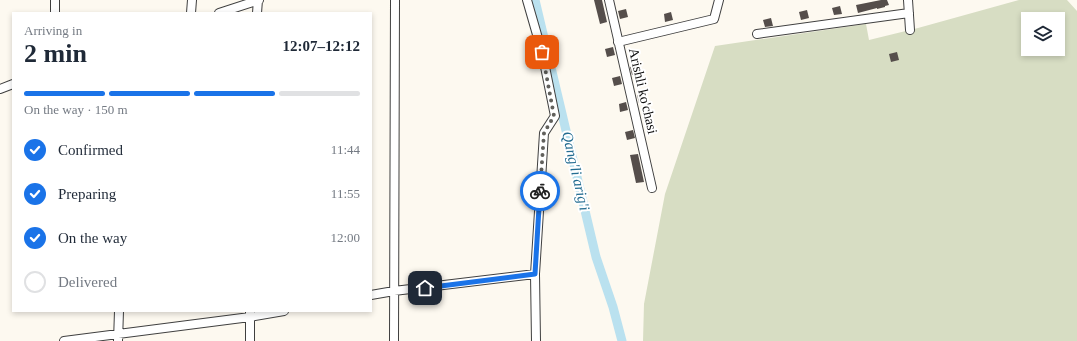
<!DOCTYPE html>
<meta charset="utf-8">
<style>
body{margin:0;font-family:"Times New Roman",serif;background:#f2f2f3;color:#1f2937;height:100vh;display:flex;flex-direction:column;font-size:15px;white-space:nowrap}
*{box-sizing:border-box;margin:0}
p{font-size:13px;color:#747a83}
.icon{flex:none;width:22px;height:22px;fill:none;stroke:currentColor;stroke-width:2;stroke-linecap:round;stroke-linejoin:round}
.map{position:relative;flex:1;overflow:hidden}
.drawer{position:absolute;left:12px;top:12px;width:360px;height:300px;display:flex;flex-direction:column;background:#fff;border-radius:0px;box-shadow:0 2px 6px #0003}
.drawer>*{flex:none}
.fabs{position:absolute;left:1021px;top:12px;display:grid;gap:8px}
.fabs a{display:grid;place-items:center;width:44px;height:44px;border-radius:0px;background:#fff;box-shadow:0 2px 6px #0003;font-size:20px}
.pin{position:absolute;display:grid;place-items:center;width:34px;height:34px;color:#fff;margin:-17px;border-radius:8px;box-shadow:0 2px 6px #0006}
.courier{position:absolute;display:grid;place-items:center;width:40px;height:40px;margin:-20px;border:3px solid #1a73e8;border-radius:50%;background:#fff;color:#222;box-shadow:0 1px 5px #0007}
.headline em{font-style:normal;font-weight:800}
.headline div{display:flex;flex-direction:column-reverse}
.headline{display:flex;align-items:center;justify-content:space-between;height:68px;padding:0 12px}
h1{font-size:26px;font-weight:800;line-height:30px}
.bar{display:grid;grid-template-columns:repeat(4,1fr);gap:6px 4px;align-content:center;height:48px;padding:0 12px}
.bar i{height:5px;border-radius:3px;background:#e0e1e3}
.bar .current{background:#1a73e8}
.bar p{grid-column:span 4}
ol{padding:0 12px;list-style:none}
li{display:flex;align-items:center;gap:12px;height:44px}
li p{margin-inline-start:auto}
li .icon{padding:4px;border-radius:50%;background:#1a73e8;color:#fff;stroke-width:4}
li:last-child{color:#747a83}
li i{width:22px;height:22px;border:2px solid #e0e1e3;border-radius:50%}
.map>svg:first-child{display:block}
</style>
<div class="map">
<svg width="1077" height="341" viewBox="0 0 1077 341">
<rect width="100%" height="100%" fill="#fdf9f0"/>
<path fill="#d7ddc3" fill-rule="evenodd" d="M 1019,0 L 1067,0 L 1077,11 L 1077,341 L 643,341 L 644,304 L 665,194 L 715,46 L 866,24 L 869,40 L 918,28 ZM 1028,19 L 1058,19 L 1058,49 L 1028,49 Z"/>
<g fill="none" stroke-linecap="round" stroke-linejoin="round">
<path stroke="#bae1ef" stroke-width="9" d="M 535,0 L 596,257 L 613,307 L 622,341"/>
</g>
<path fill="#554e4b" d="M 594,0 L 602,0 L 607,22 L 600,24 Z
M 881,0 L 887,0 L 889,5 L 885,6 L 885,7 L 877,9 L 877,8 L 858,13 L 856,5 Z
M 840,6 L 842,14 L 834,15 L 832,8 Z
M 626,9 L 628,17 L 620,19 L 618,11 Z
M 807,10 L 809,18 L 801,20 L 799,12 Z
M 671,12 L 673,20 L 665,22 L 664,14 Z
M 771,18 L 773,26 L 765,27 L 763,20 Z
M 613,47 L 615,55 L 607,57 L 605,49 Z
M 897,52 L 899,60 L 891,62 L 889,54 Z
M 637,65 L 639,73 L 632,75 L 630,67 Z
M 620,76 L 622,84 L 614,86 L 612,78 Z
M 645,93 L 646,101 L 639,103 L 637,95 Z
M 626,102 L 628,110 L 620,112 L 619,104 Z
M 633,130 L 635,138 L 627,140 L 625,132 Z
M 638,154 L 644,182 L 636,183 L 630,155 Z"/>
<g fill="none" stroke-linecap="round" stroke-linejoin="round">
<g stroke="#404040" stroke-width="10">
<path id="minor" d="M 527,0 L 542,52 L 555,116 L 544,133 L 535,274
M 609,0 L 652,188
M 908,0 L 910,30
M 55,13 L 55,0
M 191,13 L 192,0
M 219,13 L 259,0
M 257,13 L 258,0
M 757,34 L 909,13
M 618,42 L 714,19 L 719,0
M 0,89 L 13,84
M 371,295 L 394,291 L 535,274 L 536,341
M 64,341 L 250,317 L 284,311
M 118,341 L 119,311
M 250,341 L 250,311
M 394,341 L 395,0"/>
</g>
<use href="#minor" stroke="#fff" stroke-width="8"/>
</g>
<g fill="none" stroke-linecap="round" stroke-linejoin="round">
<path stroke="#61605c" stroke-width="4" stroke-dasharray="0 7.2" d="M 540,191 L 544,133 L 554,116 L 542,52"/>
<path stroke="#1a73e8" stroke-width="5" d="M 425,288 L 535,274 L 540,191"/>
</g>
<g text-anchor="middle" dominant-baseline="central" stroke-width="4" stroke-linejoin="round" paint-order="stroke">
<g font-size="14" fill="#0d0d0d" stroke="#fff">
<text transform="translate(643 91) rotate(77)">Arishli ko'chasi</text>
</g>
<g font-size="15" font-style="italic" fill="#246d91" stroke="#fff">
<text transform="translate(576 171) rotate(77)">Qang'li arig'i</text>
</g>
</g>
</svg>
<div class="fabs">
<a><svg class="icon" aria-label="layers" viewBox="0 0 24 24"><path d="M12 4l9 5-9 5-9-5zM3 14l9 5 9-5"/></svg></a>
</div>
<div class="pin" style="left:542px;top:52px;background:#ea580c"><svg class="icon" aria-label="bag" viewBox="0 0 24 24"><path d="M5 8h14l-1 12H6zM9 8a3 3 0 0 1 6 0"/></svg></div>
<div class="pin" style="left:425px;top:288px;background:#1f2937"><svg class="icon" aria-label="home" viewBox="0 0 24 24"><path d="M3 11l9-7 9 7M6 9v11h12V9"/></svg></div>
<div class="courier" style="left:540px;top:191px"><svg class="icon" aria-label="bike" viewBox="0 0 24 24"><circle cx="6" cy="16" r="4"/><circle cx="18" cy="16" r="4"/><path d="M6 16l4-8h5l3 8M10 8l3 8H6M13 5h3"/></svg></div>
<section class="drawer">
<div class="headline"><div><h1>2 min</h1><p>Arriving in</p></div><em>12:07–12:12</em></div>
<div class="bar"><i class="current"></i><i class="current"></i><i class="current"></i><i></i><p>On the way · 150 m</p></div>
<ol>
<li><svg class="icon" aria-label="check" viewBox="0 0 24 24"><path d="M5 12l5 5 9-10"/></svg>Confirmed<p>11:44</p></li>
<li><svg class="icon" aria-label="check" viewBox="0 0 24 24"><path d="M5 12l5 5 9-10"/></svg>Preparing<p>11:55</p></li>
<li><svg class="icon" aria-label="check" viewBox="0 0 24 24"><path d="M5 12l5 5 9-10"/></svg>On the way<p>12:00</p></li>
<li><i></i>Delivered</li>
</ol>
</section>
</div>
